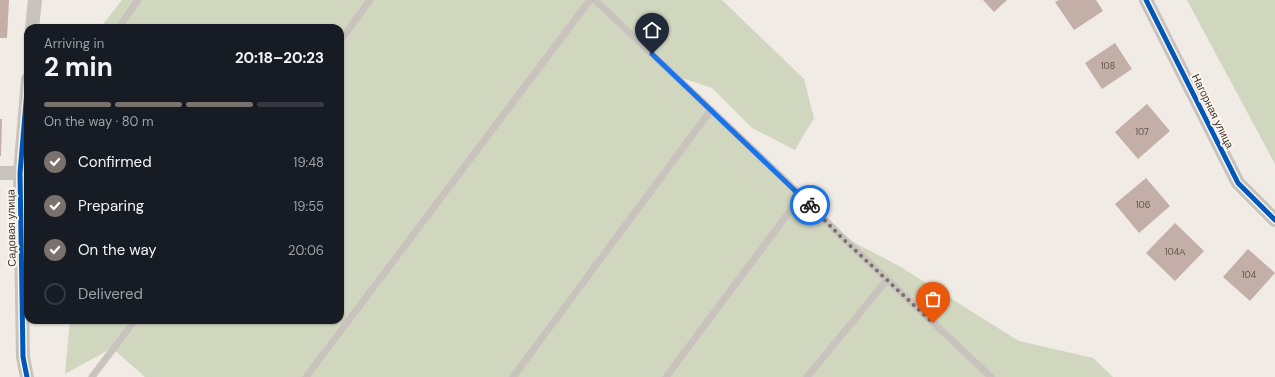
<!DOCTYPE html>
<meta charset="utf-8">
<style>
body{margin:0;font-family:"DM Sans",sans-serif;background:#20242c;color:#f1f3f6;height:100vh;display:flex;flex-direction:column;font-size:15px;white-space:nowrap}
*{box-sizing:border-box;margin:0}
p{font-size:13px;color:#9ea1a6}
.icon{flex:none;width:22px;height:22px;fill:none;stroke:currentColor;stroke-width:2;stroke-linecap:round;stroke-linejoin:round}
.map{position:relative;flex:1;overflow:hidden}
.panel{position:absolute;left:24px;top:24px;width:320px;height:300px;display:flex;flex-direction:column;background:#171b24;border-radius:12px;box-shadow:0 1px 3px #0004}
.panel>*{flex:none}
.pin{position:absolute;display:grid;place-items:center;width:34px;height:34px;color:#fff;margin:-41px -17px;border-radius:50% 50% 50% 0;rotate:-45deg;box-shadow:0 0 4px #0007}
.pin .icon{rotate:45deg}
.courier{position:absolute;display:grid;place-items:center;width:40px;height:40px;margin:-20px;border:3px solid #1a73e8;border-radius:50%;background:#fff;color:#222;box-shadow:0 1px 5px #0007}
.overview em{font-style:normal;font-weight:700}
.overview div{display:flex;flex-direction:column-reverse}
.overview{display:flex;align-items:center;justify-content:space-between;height:68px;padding:0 20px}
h1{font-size:26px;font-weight:700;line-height:30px}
.bar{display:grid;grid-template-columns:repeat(4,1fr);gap:6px 4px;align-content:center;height:48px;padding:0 20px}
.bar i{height:5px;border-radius:3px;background:#363941}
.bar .current{background:#7a716c}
.bar p{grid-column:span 4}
ol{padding:0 20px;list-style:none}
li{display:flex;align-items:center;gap:12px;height:44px}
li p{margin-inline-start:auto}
li .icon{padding:4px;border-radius:50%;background:#7a716c;color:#fff;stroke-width:4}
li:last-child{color:#9ea1a6}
li i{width:22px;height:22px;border:2px solid #363941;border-radius:50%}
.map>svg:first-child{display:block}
</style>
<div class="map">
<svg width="1275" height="377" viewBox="0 0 1275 377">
<rect width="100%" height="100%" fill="#f0ebe5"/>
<path fill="#d1d6bf" d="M 122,0 L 722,0 L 804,79 L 814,118 L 795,150 L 752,128 L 712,88 L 676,76 L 840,235 L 899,266 L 1019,341 L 1093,358 L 1113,377 L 145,377 L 112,348 L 65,374 L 70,320 L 340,320 L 340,28 L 100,28 Z
M 1187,0 L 1275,0 L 1275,164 Z"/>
<path fill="#c3afa7" d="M 0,0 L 9,0 L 7,38 L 0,38 Z
M 983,0 L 1007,0 L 994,12 Z
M 1059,0 L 1096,0 L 1103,11 L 1074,30 L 1055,2 Z
M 1115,43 L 1132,69 L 1102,89 L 1085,63 Z
M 1147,104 L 1170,131 L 1138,159 L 1115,132 Z
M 0,119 L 2,119 L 1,156 L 0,156 Z
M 1146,178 L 1170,206 L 1139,233 L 1115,204 Z
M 1175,223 L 1204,251 L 1175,281 L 1146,253 Z
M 1248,249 L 1275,273 L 1250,301 L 1223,277 Z"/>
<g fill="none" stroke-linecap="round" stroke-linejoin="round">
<path stroke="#c9c3be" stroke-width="7" d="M 595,0 L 786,181 L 840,235 L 991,377
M 118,28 L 138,0
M 340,41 L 370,0
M 92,377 L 135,320
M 306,377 L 590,0
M 513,377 L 711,110
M 666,377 L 801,196
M 807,377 L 887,280"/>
<path stroke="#c9c3be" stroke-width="14" d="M 1146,0 L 1238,183 L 1275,220
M 32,28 L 35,0
M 0,173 L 20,173
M 27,377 L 23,357 L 20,173 L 28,79"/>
<g stroke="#fbf5ee" stroke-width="8">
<path id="cycleway" d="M 1146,0 L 1238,183 L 1275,220
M 27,377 L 23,357 L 20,173 L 28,79"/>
</g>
<use href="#cycleway" stroke="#0057b8" stroke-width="5"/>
</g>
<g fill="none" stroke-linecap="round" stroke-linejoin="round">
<path stroke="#7a716c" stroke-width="4" stroke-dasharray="0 7.2" d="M 810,205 L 840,236 L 933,323"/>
<path stroke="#1a73e8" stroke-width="5" d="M 652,54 L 810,205"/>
</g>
<g text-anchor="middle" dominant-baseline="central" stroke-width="4" stroke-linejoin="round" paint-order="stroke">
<g font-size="9" fill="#5d504a">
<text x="1108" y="66">108</text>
<text x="1142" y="132">107</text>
<text x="1143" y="205">106</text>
<text x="1175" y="252">104А</text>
<text x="1249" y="275">104</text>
</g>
<g font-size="11" fill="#3b302b" stroke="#fbf5ee">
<text transform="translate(1213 111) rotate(64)">Нагорная улица</text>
<text transform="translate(11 228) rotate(-91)">Садовая улица</text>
</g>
</g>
</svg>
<div class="pin" style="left:933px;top:323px;background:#ea580c"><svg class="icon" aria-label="bag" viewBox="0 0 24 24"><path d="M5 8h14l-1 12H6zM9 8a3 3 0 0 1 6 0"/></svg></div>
<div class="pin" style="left:652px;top:54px;background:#1f2937"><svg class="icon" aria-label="home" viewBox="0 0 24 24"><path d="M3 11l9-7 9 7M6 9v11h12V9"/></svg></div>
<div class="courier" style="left:810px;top:205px"><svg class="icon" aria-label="bike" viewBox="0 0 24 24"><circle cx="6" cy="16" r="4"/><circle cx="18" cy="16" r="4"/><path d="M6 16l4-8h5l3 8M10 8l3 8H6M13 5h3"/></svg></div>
<section class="panel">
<div class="overview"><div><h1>2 min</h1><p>Arriving in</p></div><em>20:18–20:23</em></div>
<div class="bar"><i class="current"></i><i class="current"></i><i class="current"></i><i></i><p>On the way · 80 m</p></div>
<ol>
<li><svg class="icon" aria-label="check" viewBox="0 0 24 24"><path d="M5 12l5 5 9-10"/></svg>Confirmed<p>19:48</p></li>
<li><svg class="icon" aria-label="check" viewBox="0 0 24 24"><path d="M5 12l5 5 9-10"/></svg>Preparing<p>19:55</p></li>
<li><svg class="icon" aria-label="check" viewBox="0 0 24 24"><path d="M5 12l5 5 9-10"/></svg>On the way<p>20:06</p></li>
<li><i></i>Delivered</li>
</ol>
</section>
</div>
